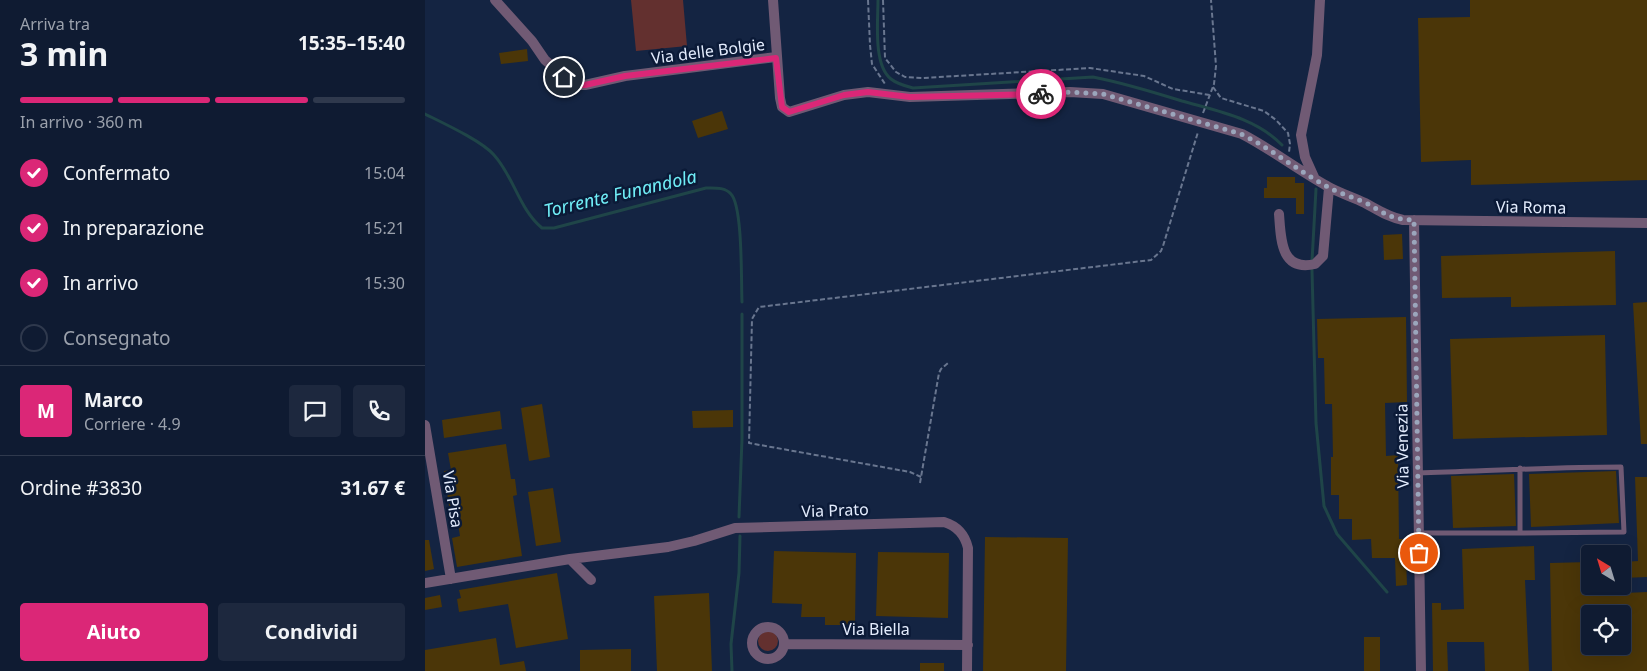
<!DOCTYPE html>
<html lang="it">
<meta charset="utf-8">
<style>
body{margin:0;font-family:"Noto Sans",sans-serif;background:#1d283e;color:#f1f3f6;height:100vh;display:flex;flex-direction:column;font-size:19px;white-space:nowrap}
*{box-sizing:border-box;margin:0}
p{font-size:16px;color:#9ba1ac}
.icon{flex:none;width:28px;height:28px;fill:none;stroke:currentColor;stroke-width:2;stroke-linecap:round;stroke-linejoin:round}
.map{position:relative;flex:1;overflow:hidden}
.side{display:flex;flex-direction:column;background:#0f1b32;width:425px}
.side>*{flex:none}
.needle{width:32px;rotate:322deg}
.tools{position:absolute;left:1156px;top:545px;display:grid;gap:10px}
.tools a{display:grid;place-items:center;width:50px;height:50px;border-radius:5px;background:#0f1b32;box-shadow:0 5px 20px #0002,0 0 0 1px #2f394d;font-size:25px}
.pin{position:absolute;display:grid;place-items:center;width:42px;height:42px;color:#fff;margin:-21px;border:2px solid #fff;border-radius:50%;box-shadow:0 1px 5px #0007}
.courier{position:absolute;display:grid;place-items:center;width:50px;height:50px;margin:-25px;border:4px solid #db2777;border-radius:50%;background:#fff;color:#222;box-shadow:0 1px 6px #0007}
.head em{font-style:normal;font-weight:700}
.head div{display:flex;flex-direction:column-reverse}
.head{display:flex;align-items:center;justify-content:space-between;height:85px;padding:0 20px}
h1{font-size:32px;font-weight:700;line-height:38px}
.bar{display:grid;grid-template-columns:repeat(4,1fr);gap:8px 5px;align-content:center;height:60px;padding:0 20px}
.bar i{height:6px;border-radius:4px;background:#2f394d}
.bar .active{background:#db2777}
.bar p{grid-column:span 4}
.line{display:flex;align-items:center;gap:12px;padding:0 20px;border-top:1px solid #2f394d}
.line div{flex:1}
.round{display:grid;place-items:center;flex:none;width:52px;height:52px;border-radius:5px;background:#1d283e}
ol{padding:0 20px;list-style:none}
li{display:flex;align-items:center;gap:15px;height:55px}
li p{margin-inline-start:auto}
li .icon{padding:5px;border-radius:50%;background:#db2777;color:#fff;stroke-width:4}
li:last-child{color:#9ba1ac}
li i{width:28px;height:28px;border:2px solid #2f394d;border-radius:50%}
.cta{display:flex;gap:10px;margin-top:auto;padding:10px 20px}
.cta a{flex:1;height:58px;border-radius:5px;background:#db2777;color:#fff;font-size:20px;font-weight:700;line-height:58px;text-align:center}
.cta a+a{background:#1d283e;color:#f1f3f6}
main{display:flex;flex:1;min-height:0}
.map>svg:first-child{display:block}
</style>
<main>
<section class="side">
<div class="head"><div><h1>3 min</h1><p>Arriva tra</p></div><em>15:35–15:40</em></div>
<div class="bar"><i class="active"></i><i class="active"></i><i class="active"></i><i></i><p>In arrivo · 360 m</p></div>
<ol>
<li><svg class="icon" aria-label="check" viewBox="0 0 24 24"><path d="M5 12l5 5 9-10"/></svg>Confermato<p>15:04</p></li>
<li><svg class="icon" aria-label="check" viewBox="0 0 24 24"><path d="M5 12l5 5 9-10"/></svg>In preparazione<p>15:21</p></li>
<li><svg class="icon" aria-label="check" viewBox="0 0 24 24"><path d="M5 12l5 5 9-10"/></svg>In arrivo<p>15:30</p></li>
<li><i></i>Consegnato</li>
</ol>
<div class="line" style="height:90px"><b class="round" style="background:#db2777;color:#fff">M</b><div><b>Marco</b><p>Corriere · 4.9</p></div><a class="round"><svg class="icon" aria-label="chat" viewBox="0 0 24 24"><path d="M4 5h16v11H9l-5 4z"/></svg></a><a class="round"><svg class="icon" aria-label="phone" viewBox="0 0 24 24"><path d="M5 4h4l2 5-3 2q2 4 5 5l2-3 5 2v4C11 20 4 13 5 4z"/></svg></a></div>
<div class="line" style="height:65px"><div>Ordine #3830</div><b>31.67 €</b></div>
<div class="cta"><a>Aiuto</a><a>Condividi</a></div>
</section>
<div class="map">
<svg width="1222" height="671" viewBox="0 0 1222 671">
<rect width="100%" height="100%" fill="#142442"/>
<path fill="#63302f" d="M 206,0 L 258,0 L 262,46 L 211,51 Z
M333 641a10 10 0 1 1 20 0a10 10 0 1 1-20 0Z"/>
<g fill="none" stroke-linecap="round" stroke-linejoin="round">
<path stroke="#1f4548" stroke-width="3" d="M 453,0 C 453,21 448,65 466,79 C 472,84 480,86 488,88 L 668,77 C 699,83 728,92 757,101 C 792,111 831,118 857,145
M 0,114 C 18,123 57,141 69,155 C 89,177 94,209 117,228 L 129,228 L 281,188 C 290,188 300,187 306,194 C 318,207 316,282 317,302
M 887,261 L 891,189
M 887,270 L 891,423 L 899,506 L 912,534 L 962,592
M 314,517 L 317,439 L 317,314
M 307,671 L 306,644 L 314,573 L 315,536"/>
</g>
<path fill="#4b3608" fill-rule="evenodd" d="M 1045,0 L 1222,0 L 1222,180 L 1046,185 L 1046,160 L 996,162 L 993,18 L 1045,17 Z
M 102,49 L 103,61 L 76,64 L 74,53 Z
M 297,111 L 303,129 L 273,138 L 267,121 Z
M 842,177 L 870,177 L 870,183 L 879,183 L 879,214 L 871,214 L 871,198 L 839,198 L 839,188 L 842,188 Z
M 977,234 L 978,259 L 959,260 L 958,235 Z
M 1190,251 L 1191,305 L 1086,307 L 1086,297 L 1017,298 L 1016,256 Z
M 1222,302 L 1222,444 L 1216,444 L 1208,303 Z
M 981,317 L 982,402 L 960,403 L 961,456 L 973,455 L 974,539 L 984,539 L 984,557 L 981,557 L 982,585 L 971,586 L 970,558 L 947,558 L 946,539 L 927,540 L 927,519 L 914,519 L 914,495 L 906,495 L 906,457 L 908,457 L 907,404 L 900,404 L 899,358 L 893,358 L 892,319 Z
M 1180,335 L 1182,435 L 1028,439 L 1025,339 Z
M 117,404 L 125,457 L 104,461 L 96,408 Z
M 308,410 L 308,427 L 268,428 L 267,411 Z
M 75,411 L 77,429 L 19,438 L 17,420 Z
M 81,444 L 86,479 L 90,479 L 92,495 L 88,496 L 97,556 L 32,567 L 27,538 L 35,536 L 30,505 L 24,506 L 19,471 L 26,470 L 23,453 Z
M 1191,471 L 1194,523 L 1106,527 L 1104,474 Z
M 1089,474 L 1091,526 L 1028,528 L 1026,476 Z
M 1210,477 L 1222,477 L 1222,577 L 1198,578 L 1198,562 L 1213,561 Z
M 128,488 L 136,542 L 111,546 L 103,492 Z
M 560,537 L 643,538 L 641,671 L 558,671 Z
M 0,540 L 4,540 L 9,569 L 0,571 Z
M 1109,546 L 1110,580 L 1100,580 L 1104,671 L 1060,671 L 1059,642 L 1022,642 L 1023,671 L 1008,671 L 1007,603 L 1016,603 L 1016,610 L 1039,609 L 1037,549 Z
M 349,551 L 431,553 L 430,625 L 400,625 L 400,617 L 376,617 L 377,604 L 347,603 Z
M 453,552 L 524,553 L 523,618 L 451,616 Z
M 1165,562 L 1165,586 L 1200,586 L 1200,593 L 1222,592 L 1222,671 L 1127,671 L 1125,563 ZM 1165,614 L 1198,614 L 1198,646 L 1165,646 Z
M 132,573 L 143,639 L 91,648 L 83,604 L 34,612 L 32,599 L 36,598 L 34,590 Z
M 284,593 L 287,671 L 232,671 L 229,596 Z
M 15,595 L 17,607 L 0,610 L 0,598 Z
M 939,637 L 955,637 L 955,671 L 939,671 Z
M 71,638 L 75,665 L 99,661 L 101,671 L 0,671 L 0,650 Z
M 206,649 L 206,671 L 155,671 L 155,650 Z
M 495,663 L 519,663 L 519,671 L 495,671 Z"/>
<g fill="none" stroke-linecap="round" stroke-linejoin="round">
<path stroke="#69768f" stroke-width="2" stroke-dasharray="5 2.5" stroke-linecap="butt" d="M 443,0 L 445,45 L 447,64 L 460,84
M 458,0 L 460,58 L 471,72 L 480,77 L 498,78 L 665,68 L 719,76 L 748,89 L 785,95
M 788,87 L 796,98 L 839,111 L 851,120 L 863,133 L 865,144 L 864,152
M 778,113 L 789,84 L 791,66 L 786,0
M 496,477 L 485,472 L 324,443 L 327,319 L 334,307 L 726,260 L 736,251 L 738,246 L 773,132
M 495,483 L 514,373 L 516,369 L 523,363"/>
<path stroke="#705a74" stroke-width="5" d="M 993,473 C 1061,471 1129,467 1196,467 L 1199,532 L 1095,533 L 1095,468
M 994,533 L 1095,533"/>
<path stroke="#705a74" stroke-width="10" d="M 70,0 L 107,41 L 120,60 L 149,85 L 160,85 L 200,76 L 351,57
M 348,0 L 355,98 L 357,107 L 364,112 L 419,95 L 443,92 L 485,97 L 645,92 L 678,94 L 817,134 C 846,149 873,170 902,186 C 914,193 928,197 940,203 C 953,210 963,217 978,220 L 1222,223
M 889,177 L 880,157 L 876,135 L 892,55 L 895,0
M 854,214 C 856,238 855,272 890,264 L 898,256 L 904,188
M 989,220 L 996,671
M 0,425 L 26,579
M 145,559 L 243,547 L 269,541 L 310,528 L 519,522 C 532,526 540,535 543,548 L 542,671
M 0,583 L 145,559 L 166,580
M327 643a16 16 0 1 1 32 0a16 16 0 1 1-32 0Z
M 360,644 L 543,645"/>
</g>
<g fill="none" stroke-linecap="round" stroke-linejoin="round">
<path stroke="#9ba6bc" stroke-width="5" stroke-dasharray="0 9" d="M 616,94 L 645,92 L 678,94 L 816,134 C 847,149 873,171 903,187 C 914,193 927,197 939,202 C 960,213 964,219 989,220 L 994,553"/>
<path stroke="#db2777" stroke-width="6" d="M 139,77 L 149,85 L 160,85 L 200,76 L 351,58 L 357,107 L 364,112 L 419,95 L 443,92 L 485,97 L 616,94"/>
</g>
<g text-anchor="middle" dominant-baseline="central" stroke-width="5" stroke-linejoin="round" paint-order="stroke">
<g font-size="16" fill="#e3ecfd" stroke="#0b1a37">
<text transform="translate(283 51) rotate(-7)">Via delle Bolgie</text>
<text transform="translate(1106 207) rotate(1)">Via Roma</text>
<text transform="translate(977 446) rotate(-91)">Via Venezia</text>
<text transform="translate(28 499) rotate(81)">Via Pisa</text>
<text transform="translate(410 510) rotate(-2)">Via Prato</text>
<text x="451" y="629">Via Biella</text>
</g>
<g font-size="18" font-style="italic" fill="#70eef7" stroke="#0b1a37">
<text transform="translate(195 193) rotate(-13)">Torrente Funandola</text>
</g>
</g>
</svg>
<div class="tools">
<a><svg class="needle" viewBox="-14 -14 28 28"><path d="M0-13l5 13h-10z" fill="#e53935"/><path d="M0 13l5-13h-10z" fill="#9ba1ac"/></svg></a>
<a><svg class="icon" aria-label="locate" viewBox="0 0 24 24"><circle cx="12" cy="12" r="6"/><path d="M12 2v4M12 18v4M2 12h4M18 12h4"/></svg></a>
</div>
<div class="pin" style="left:994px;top:553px;background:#ea580c"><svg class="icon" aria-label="bag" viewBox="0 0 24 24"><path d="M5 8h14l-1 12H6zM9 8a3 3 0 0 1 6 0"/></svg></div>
<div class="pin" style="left:139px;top:77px;background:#1f2937"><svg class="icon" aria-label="home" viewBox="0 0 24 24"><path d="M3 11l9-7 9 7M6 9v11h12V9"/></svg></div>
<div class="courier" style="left:616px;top:94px"><svg class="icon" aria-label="bike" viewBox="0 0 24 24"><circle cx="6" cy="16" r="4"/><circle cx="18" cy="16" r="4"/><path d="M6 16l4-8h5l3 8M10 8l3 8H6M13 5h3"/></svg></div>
</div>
</main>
